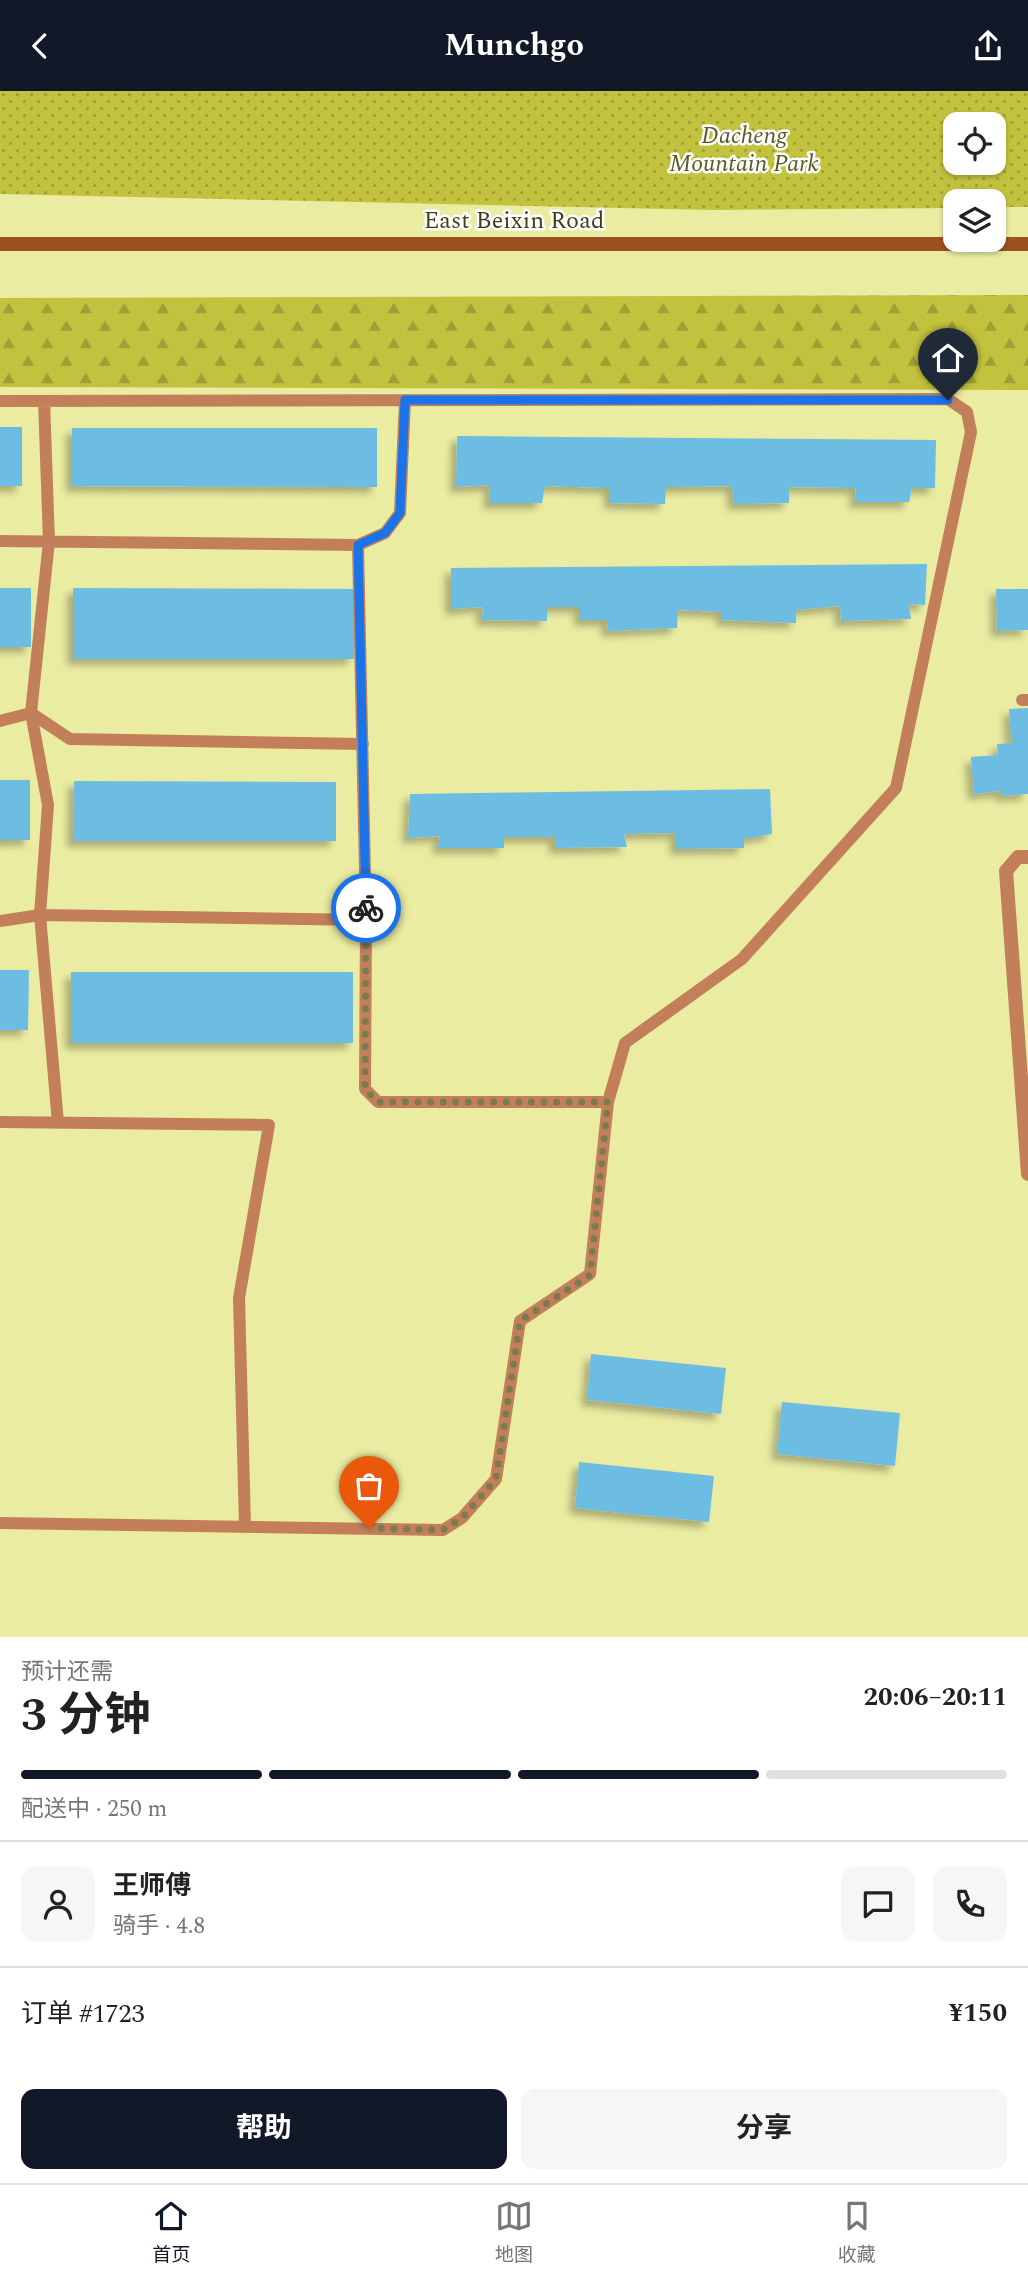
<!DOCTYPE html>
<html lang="zh">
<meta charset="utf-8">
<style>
body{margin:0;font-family:Spectral,"Noto Sans SC",serif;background:#f6f6f6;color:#222;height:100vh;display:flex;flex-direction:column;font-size:26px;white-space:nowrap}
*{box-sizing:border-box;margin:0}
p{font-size:23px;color:#767676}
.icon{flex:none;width:38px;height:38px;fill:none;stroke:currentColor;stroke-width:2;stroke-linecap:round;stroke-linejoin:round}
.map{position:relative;height:1546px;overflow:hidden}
.drawer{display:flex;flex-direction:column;background:#fff;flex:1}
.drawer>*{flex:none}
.controls{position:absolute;left:943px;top:21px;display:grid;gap:14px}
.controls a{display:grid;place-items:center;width:63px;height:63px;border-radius:14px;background:#fff;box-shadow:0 2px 5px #0004;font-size:35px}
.pin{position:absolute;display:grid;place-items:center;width:60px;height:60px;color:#fff;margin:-72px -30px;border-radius:50% 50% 50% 0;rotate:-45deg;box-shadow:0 0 7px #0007}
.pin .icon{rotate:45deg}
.courier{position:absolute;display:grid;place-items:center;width:70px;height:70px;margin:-35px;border:5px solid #1a73e8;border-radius:50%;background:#fff;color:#222;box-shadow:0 2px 9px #0007}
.overview em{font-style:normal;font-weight:700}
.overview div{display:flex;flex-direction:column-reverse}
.overview{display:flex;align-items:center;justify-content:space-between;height:119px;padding:0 21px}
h1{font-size:46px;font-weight:700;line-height:52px}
.bar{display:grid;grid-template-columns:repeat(4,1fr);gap:10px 7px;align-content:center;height:84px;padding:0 21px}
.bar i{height:9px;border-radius:5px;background:#e0e0e0}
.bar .on{background:#111827}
.bar p{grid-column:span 4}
.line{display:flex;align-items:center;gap:18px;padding:0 21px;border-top:2px solid #e0e0e0}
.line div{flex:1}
.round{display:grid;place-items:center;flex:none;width:74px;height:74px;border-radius:14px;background:#f6f6f6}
.action{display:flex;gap:14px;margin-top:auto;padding:14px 21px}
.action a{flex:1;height:80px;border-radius:14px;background:#111827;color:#fff;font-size:28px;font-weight:700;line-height:80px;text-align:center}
.action a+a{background:#f6f6f6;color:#222}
header{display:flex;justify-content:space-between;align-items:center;height:91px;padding:0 21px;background:#111827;color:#fff;font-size:32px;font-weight:700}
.tab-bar{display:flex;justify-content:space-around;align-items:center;height:98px;border-top:2px solid #e0e0e0;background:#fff;font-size:19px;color:#767676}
.tab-bar a{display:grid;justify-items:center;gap:4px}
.tab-bar .on{color:#111827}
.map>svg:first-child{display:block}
</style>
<header><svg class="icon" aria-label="back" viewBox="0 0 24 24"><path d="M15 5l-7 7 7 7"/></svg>Munchgo<svg class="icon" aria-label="share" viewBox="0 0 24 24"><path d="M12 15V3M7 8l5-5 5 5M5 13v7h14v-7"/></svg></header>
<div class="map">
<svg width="1028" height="1546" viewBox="0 0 1028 1546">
<defs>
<pattern id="forest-firs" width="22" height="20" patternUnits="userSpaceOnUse" patternTransform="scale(1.75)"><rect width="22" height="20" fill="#c3c23e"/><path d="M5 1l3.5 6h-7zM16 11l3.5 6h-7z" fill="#a09f34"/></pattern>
<pattern id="park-dots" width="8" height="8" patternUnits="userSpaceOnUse" patternTransform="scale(1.75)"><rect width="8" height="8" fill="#c3c23e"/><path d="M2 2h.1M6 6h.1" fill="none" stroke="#a09f34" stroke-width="1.8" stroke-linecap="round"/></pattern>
<filter id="shadow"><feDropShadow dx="-6" dy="6" stdDeviation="3.5" flood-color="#0004"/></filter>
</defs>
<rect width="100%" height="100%" fill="#eaeca1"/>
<path fill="url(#forest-firs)" d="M 1028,204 L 1028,299 L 0,296 L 0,207 Z"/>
<path fill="url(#park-dots)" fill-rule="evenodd" d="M 0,0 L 1028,0 L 1028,116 L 994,116 L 994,110 L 956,110 L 955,117 L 713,119 L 0,103 ZM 956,33 L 994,33 L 994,72 L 956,72 Z"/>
<path fill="#6dbde2" filter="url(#shadow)" d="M 0,336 L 22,336 L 22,395 L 0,395 Z
M 72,337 L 377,337 L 377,396 L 72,395 Z
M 457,345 L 936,349 L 935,397 L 912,397 L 909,411 L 855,411 L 856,397 L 789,396 L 789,412 L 734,413 L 732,395 L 666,396 L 665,413 L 610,412 L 610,397 L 545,395 L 542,412 L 489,412 L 490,394 L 456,396 Z
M 927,473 L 925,514 L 909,513 L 911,528 L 841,530 L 840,515 L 796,519 L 796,532 L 722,529 L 722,521 L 678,519 L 677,537 L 608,540 L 607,529 L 580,529 L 580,516 L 547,516 L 547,530 L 482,529 L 483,516 L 451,518 L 451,477 Z
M 0,497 L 31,497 L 31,556 L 0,556 Z
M 73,497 L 355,498 L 354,568 L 73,568 Z
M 996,498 L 1028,498 L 1028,539 L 997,540 Z
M 1028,617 L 1028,703 L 1002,705 L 1001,700 L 974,703 L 971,666 L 998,664 L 997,653 L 1014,652 L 1014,649 L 1011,649 L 1009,618 Z
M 0,689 L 30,689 L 30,749 L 0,749 Z
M 74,690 L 336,691 L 336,750 L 73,750 Z
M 770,698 L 772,743 L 744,748 L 744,757 L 676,758 L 676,742 L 624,743 L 627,756 L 555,757 L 555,746 L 504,746 L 504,757 L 438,757 L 440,745 L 408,747 L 410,703 Z
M 0,879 L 29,879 L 28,939 L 0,939 Z
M 71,881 L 353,881 L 353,952 L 71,952 Z
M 591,1263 L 726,1277 L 721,1323 L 587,1309 Z
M 782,1311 L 900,1322 L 895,1375 L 777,1363 Z
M 579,1371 L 714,1385 L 709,1431 L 575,1417 Z"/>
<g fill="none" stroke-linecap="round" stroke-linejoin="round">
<path stroke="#c27f5a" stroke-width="12" d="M 0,310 L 948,308 L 967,321 L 971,341 L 896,697 L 742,868 L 625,952 L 608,1011
M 44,310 L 49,450 L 31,622 L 48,714 L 40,824 L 58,1032
M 0,450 L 358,454 L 385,442 L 400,422 L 405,309
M 1022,609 L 1028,609
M 0,630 L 31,622 L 70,648 L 363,653
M 0,830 L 40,824 L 366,829
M 0,1031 L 269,1034 L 239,1207 L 245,1435
M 0,1432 L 443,1439 L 462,1427 L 496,1388 L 520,1230 L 590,1183 L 608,1011 L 378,1011 L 365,998 L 366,829 L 358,454"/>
<path stroke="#c27f5a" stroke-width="14" d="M 1028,766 L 1018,766 L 1006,780 L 1028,1083"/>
<path stroke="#9d5121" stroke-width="14" d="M 0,153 L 1028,153"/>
</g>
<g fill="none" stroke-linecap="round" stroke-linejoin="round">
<path stroke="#7b7c4d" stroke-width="7" stroke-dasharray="0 12.6" d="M 366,817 L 365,998 L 378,1011 L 608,1011 L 590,1184 L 520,1230 L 496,1388 L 462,1427 L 443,1439 L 369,1437"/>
<path stroke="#1a73e8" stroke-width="9" d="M 366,817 L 358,454 L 385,442 L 400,422 L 405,309 L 948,309"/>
</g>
<g text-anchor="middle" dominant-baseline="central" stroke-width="5" stroke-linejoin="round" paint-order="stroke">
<g font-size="24" font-style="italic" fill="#5b5a25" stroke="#fff">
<text x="744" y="45">Dacheng<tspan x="744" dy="28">Mountain Park</tspan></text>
</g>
<g font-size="24" fill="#3f3f20" stroke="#fff">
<text x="514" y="130">East Beixin Road</text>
</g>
</g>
</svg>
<div class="controls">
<a><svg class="icon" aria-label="locate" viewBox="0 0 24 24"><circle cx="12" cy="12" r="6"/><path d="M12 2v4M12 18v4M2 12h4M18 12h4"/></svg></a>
<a><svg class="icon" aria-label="layers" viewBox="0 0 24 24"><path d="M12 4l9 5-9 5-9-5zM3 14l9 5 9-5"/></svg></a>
</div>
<div class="pin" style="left:369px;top:1437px;background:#ea580c"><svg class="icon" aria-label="bag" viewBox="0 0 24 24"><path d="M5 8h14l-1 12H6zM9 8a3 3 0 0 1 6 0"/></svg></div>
<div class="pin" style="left:948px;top:309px;background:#1f2937"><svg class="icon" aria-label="home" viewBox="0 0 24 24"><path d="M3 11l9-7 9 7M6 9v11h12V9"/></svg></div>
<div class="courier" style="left:366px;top:817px"><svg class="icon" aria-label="bike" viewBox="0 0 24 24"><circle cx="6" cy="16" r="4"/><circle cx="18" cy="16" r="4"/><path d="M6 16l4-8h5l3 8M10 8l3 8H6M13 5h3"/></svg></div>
</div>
<section class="drawer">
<div class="overview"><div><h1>3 分钟</h1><p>预计还需</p></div><em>20:06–20:11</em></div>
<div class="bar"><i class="on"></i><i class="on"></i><i class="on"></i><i></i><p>配送中 · 250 m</p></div>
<div class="line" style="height:126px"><a class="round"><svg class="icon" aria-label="person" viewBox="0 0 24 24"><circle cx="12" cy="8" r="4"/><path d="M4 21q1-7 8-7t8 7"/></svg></a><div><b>王师傅</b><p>骑手 · 4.8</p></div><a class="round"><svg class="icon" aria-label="chat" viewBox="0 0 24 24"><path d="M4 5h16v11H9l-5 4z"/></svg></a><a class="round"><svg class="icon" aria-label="phone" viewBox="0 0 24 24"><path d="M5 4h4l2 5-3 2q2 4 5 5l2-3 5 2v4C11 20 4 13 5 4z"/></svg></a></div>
<div class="line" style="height:91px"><div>订单 #1723</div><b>¥150</b></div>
<div class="action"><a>帮助</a><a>分享</a></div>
</section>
<nav class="tab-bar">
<a class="on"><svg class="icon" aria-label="home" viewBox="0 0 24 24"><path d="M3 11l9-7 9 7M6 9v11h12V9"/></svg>首页</a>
<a><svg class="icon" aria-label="map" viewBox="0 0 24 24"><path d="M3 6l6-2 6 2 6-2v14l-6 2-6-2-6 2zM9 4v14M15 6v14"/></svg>地图</a>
<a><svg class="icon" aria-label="saved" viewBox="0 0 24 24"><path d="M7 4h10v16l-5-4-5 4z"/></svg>收藏</a>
</nav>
